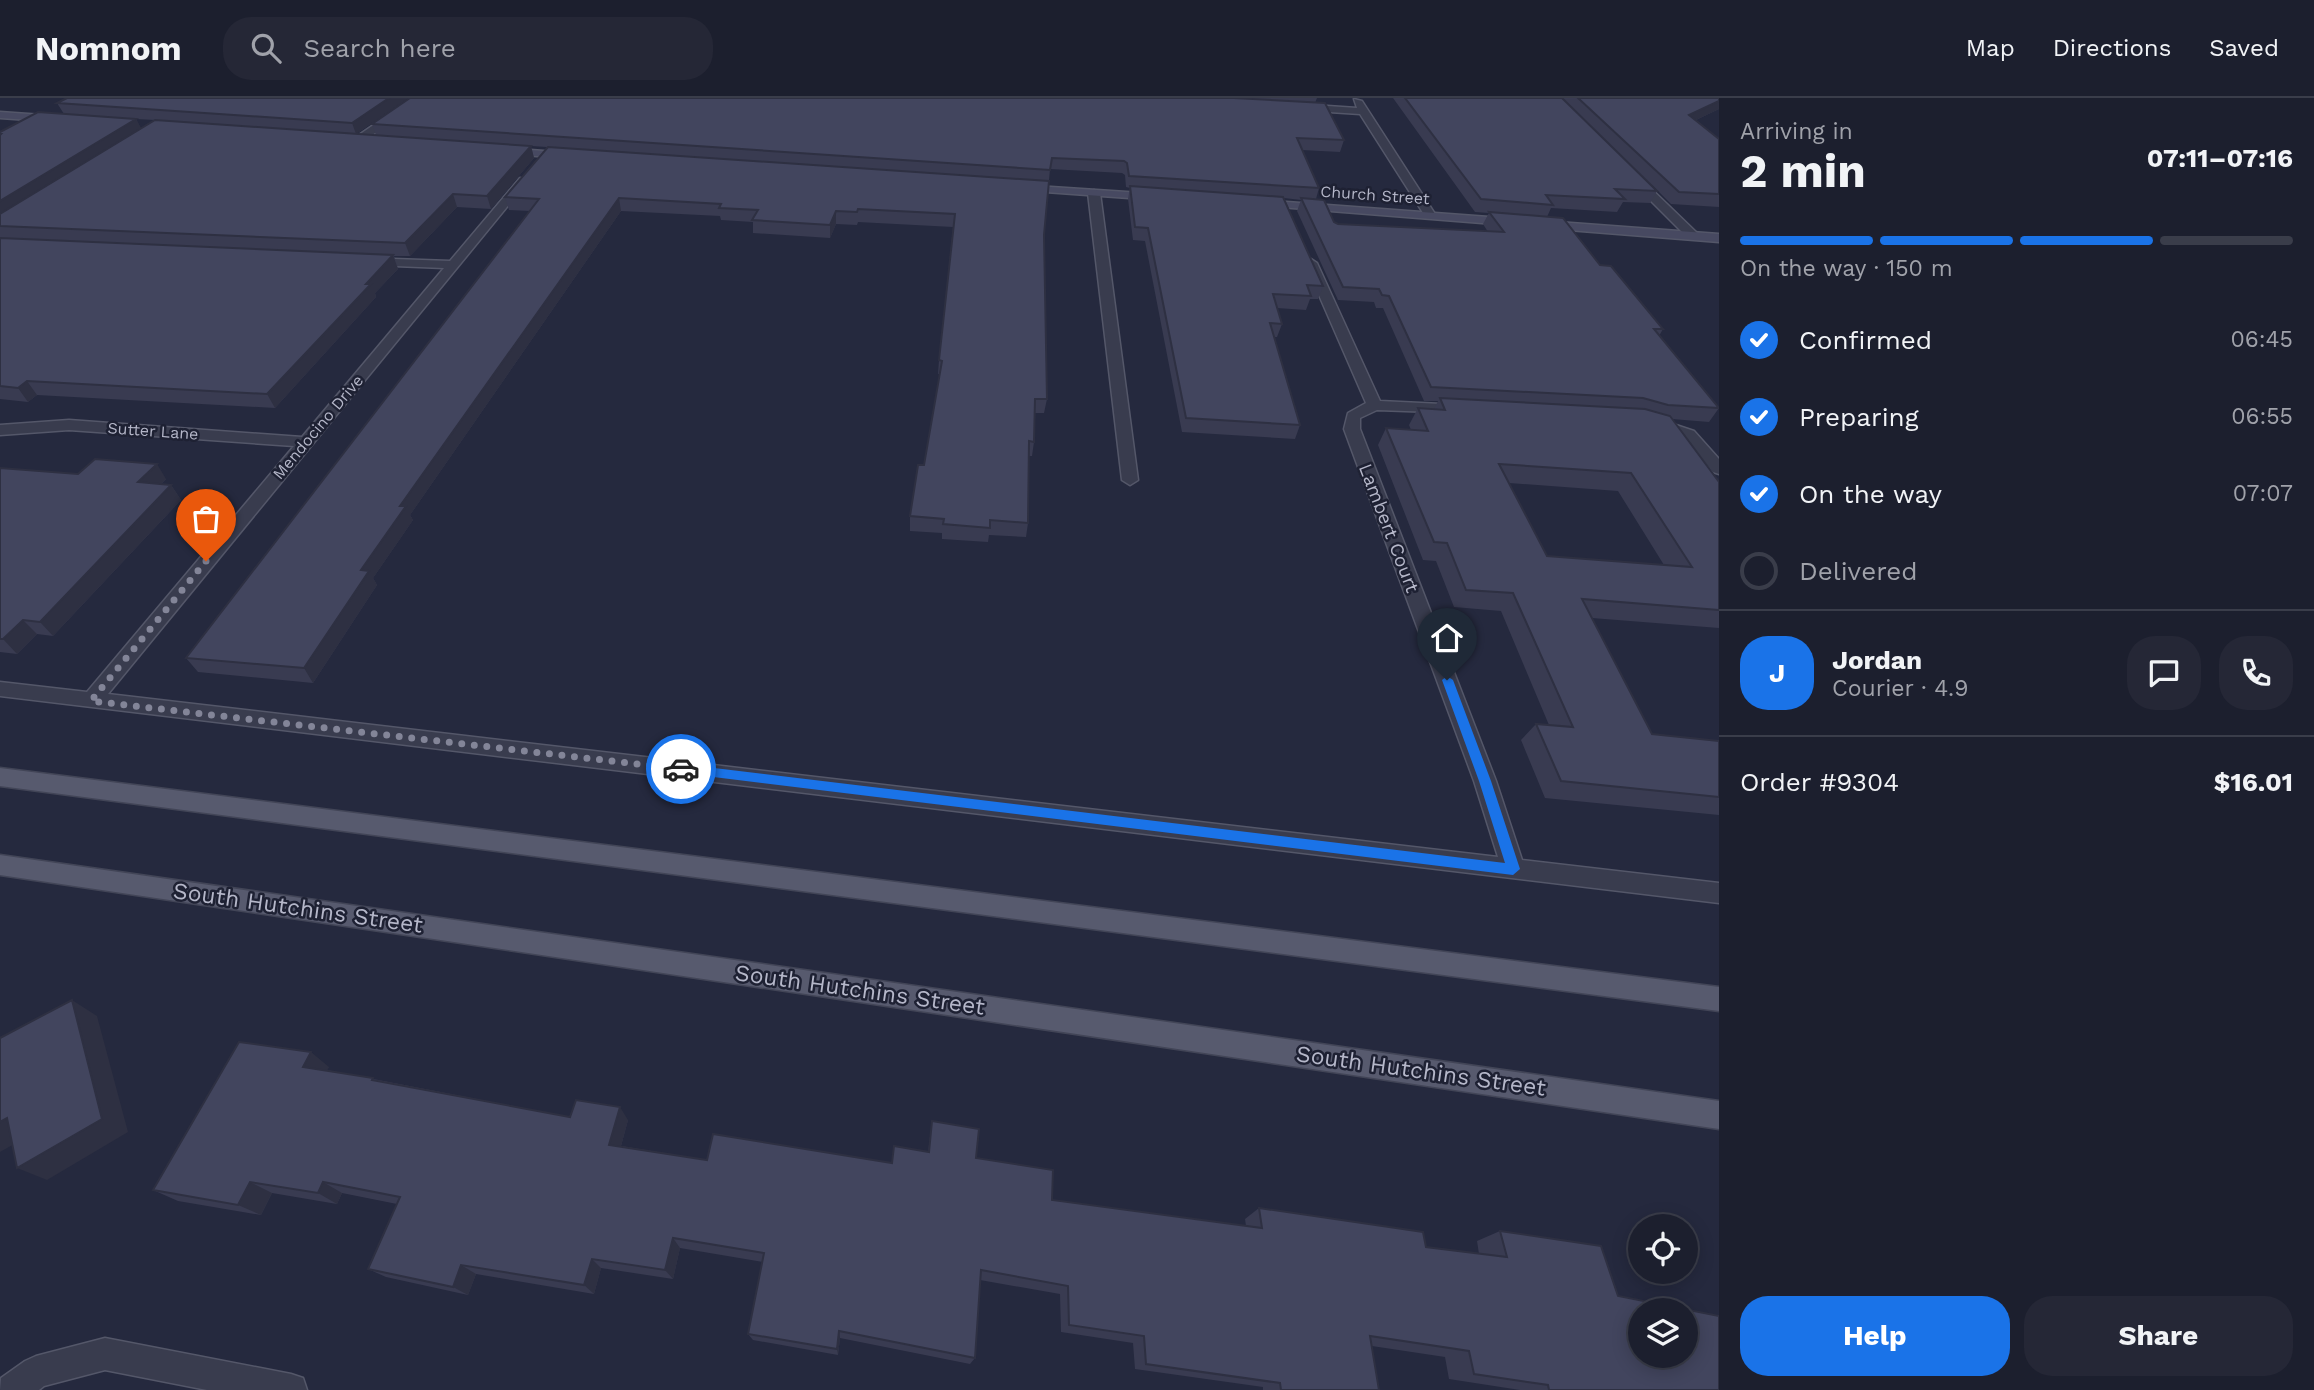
<!DOCTYPE html>
<meta charset="utf-8">
<style>
body{margin:0;font-family:"Work Sans",sans-serif;background:#252736;color:#f1f3f6;height:100vh;display:flex;flex-direction:column;font-size:26px;white-space:nowrap}
*{box-sizing:border-box;margin:0}
p{font-size:23px;color:#a0a2aa}
.icon{flex:none;width:38px;height:38px;fill:none;stroke:currentColor;stroke-width:2;stroke-linecap:round;stroke-linejoin:round}
.map{position:relative;flex:1;overflow:hidden}
.drawer{display:flex;flex-direction:column;background:#1c1f2e;width:595px}
.drawer>*{flex:none}
.controls{position:absolute;left:1628px;top:1116px;display:grid;gap:14px}
.controls a{display:grid;place-items:center;width:70px;height:70px;border-radius:50%;background:#1c1f2e;box-shadow:0 4px 18px #0003,0 0 0 2px #3a3d4a;font-size:35px}
.pin{position:absolute;display:grid;place-items:center;width:60px;height:60px;color:#fff;margin:-72px -30px;border-radius:50% 50% 50% 0;rotate:-45deg;box-shadow:0 0 7px #0007}
.pin .icon{rotate:45deg}
.courier{position:absolute;display:grid;place-items:center;width:70px;height:70px;margin:-35px;border:5px solid #1a73e8;border-radius:50%;background:#fff;color:#222;box-shadow:0 2px 9px #0007}
.summary em{font-style:normal;font-weight:700}
.summary div{display:flex;flex-direction:column-reverse}
.summary{display:flex;align-items:center;justify-content:space-between;height:119px;padding:0 21px}
h1{font-size:46px;font-weight:700;line-height:52px}
.bar{display:grid;grid-template-columns:repeat(4,1fr);gap:10px 7px;align-content:center;height:84px;padding:0 21px}
.bar i{height:9px;border-radius:5px;background:#3a3d4a}
.bar .active{background:#1a73e8}
.bar p{grid-column:span 4}
.line{display:flex;align-items:center;gap:18px;padding:0 21px;border-top:2px solid #3a3d4a}
.line div{flex:1}
.round{display:grid;place-items:center;flex:none;width:74px;height:74px;border-radius:28px;background:#252736}
ol{padding:0 21px;list-style:none}
li{display:flex;align-items:center;gap:21px;height:77px}
li p{margin-inline-start:auto}
li .icon{padding:7px;border-radius:50%;background:#1a73e8;color:#fff;stroke-width:4}
li:last-child{color:#a0a2aa}
li i{width:38px;height:38px;border:4px solid #3a3d4a;border-radius:50%}
.cta{display:flex;gap:14px;margin-top:auto;padding:14px 21px}
.cta a{flex:1;height:80px;border-radius:28px;background:#1a73e8;color:#fff;font-size:28px;font-weight:700;line-height:80px;text-align:center}
.cta a+a{background:#252736;color:#f1f3f6}
header{display:flex;align-items:center;gap:42px;box-sizing:border-box;height:98px;padding:0 35px;background:#1c1f2e;border-bottom:2px solid #3a3d4a}
header strong{font-size:33px}
nav{display:flex;gap:38px;margin-inline-start:auto;font-size:24px}
.search{width:490px;height:63px;background:#252736;display:flex;align-items:center;gap:18px;box-sizing:border-box;padding:0 24px;border-radius:28px;color:#a0a2aa;font-size:26px}
main{display:flex;flex:1;min-height:0}
.map>svg:first-child{display:block}
</style>
<header>
<strong>Nomnom</strong>
<div class="search"><svg class="icon" aria-label="search" viewBox="0 0 24 24"><circle cx="10" cy="10" r="6"/><path d="M15 15l6 6"/></svg>Search here</div>
<nav><a>Map</a><a>Directions</a><a>Saved</a></nav>
</header>
<main>
<div class="map">
<svg width="1719" height="1292" viewBox="0 0 1719 1292">
<rect width="100%" height="100%" fill="#25293e"/>
<g fill="none" stroke-linecap="round" stroke-linejoin="round">
<g stroke="#545769" stroke-width="3">
<path id="street" d="M 413,0 L 424,0 L 361,45 L 353,45 L 353,41 Z
M 1354,1 L 1362,3 L 1435,116 L 1433,118 L 1425,118 L 1360,16 L 1298,12 L 1293,9 L 1298,6 L 1357,10 Z
M 1631,79 L 1639,79 L 1697,135 L 1697,141 L 1689,141 L 1631,83 Z
M 520,80 L 529,82 L 108,596 L 1498,759 L 1474,683 L 1344,331 L 1348,315 L 1366,305 L 1305,165 L 1311,161 L 1317,165 L 1380,303 L 1462,307 L 1469,311 L 1462,315 L 1377,312 L 1360,320 L 1360,331 L 1496,683 L 1522,762 L 1719,785 L 1719,805 L 0,598 L 0,584 L 87,594 L 294,348 L 69,332 L 0,337 L 0,327 L 69,322 L 302,339 L 444,170 L 370,167 L 366,166 L 366,160 L 450,163 Z
M 1094,92 L 1100,95 L 1138,382 L 1130,387 L 1122,382 L 1088,95 Z
M 1655,320 L 1694,333 L 1719,361 L 1719,376 L 1713,374 L 1684,339 L 1650,328 L 1647,325 L 1650,322 Z
M 105,1240 L 291,1276 L 303,1280 L 307,1292 L 207,1292 L 105,1272 L 44,1288 L 39,1292 L 0,1292 L 1,1280 L 25,1263 L 36,1258 Z"/>
</g>
<g stroke="#545769" stroke-width="3">
<path id="secondary" d="M 0,14 L 57,18 L 62,21 L 57,24 L 0,20 Z
M 505,50 L 570,55 L 575,58 L 570,61 L 501,55 L 501,51 Z
M 1021,87 L 1157,96 L 1163,99 L 1157,102 L 1017,92 L 1017,88 Z
M 1259,102 L 1719,136 L 1719,144 L 1255,107 L 1255,103 Z"/>
</g>
<g stroke="#424557" stroke-width="3">
<path id="primary" d="M 0,670 L 1719,889 L 1719,913 L 0,688 Z
M 0,757 L 1719,1003 L 1719,1031 L 0,777 Z"/>
</g>
<use href="#street" fill="#393c4e" fill-rule="evenodd"/>
<use href="#secondary" fill="#474961" fill-rule="evenodd"/>
<use href="#primary" fill="#575a6e" fill-rule="evenodd"/>
</g>
<path fill="#393b51" fill-rule="evenodd" d="M 67,0 L 408,0 L 356,36 L 376,37 L 372,26 L 1235,0 L 1317,0 L 1315,5 L 1344,42 L 1340,54 L 1302,52 L 1319,90 L 1316,101 L 1334,124 L 1338,126 L 1488,134 L 1483,126 L 1489,115 L 1475,114 L 1393,0 L 1719,0 L 1719,11 L 1696,22 L 1719,41 L 1719,109 L 1671,106 L 1652,87 L 1657,93 L 1650,105 L 1623,104 L 1617,114 L 1551,110 L 1547,119 L 1600,167 L 1663,231 L 1659,238 L 1719,310 L 1709,324 L 1672,321 L 1719,384 L 1719,530 L 1592,520 L 1652,636 L 1719,643 L 1719,717 L 1545,700 L 1521,642 L 1536,626 L 1549,627 L 1501,513 L 1454,509 L 1436,463 L 1423,462 L 1378,347 L 1386,330 L 1411,332 L 1409,327 L 1418,310 L 1434,311 L 1438,303 L 1424,303 L 1383,210 L 1376,210 L 1374,204 L 1338,202 L 1297,113 L 1301,102 L 1284,100 L 1323,188 L 1318,201 L 1310,201 L 1306,212 L 1277,210 L 1282,226 L 1277,239 L 1274,239 L 1300,327 L 1295,341 L 1182,334 L 1145,143 L 1133,142 L 1128,101 L 1130,90 L 1126,89 L 1125,77 L 1122,75 L 1050,71 L 1044,137 L 1047,301 L 1044,315 L 1035,315 L 1034,344 L 1032,358 L 1029,358 L 1028,425 L 1026,439 L 989,437 L 988,444 L 942,441 L 942,435 L 910,433 L 910,418 L 924,367 L 940,276 L 938,276 L 939,262 L 953,129 L 858,124 L 857,127 L 836,126 L 830,140 L 753,135 L 753,124 L 721,122 L 720,118 L 621,113 L 410,417 L 413,422 L 373,480 L 377,487 L 313,585 L 198,574 L 186,560 L 530,113 L 509,112 L 505,99 L 547,49 L 531,48 L 534,60 L 491,111 L 457,109 L 410,158 L 394,158 L 398,171 L 375,195 L 376,199 L 275,310 L 37,297 L 28,304 L 0,301 L 0,34 L 64,16 L 57,5 ZM 136,21 L 155,22 L 141,31 ZM 1509,385 L 1618,393 L 1664,467 L 1547,458 Z
M 0,370 L 78,376 L 166,381 L 161,386 L 171,387 L 181,402 L 53,538 L 37,536 L 17,556 L 0,554 Z
M 329,969 L 327,972 L 570,1019 L 628,1022 L 621,1048 L 707,1062 L 892,1065 L 928,1054 L 932,1023 L 976,1060 L 1052,1102 L 1246,1128 L 1245,1121 L 1259,1110 L 1426,1149 L 1479,1156 L 1477,1143 L 1500,1133 L 1618,1198 L 1719,1292 L 1520,1292 L 1449,1281 L 1445,1259 L 1372,1248 L 1379,1292 L 1263,1292 L 1263,1289 L 1135,1271 L 1133,1245 L 1061,1234 L 1060,1196 L 980,1182 L 975,1260 L 970,1266 L 840,1240 L 838,1257 L 753,1242 L 748,1236 L 763,1164 L 680,1150 L 673,1181 L 601,1170 L 594,1196 L 476,1176 L 468,1197 L 386,1179 L 368,1171 L 397,1106 L 342,1095 L 337,1106 L 272,1095 L 261,1117 L 178,1103 L 153,1092 Z"/>
<path fill="#2e3042" d="M 389,0 L 408,0 L 356,36 L 352,25 Z
M 1719,3 L 1719,11 L 1683,28 L 1689,17 Z
M 136,21 L 142,32 L 0,121 L 0,103 Z
M 531,48 L 534,60 L 491,111 L 487,98 Z
M 453,96 L 457,109 L 410,158 L 405,145 Z
M 619,100 L 621,113 L 410,417 L 413,422 L 373,480 L 377,487 L 313,585 L 304,570 L 361,472 L 400,408 Z
M 836,113 L 836,126 L 830,140 L 830,127 Z
M 393,157 L 398,171 L 375,195 L 376,199 L 275,310 L 267,296 L 366,186 Z
M 27,283 L 37,297 L 28,304 L 18,290 Z
M 157,366 L 166,381 L 148,399 L 138,384 Z
M 171,387 L 181,402 L 53,538 L 40,524 Z
M 23,522 L 37,536 L 17,556 L 3,541 Z
M 72,902 L 97,918 L 128,1034 L 47,1082 L 17,1070 Z
M 311,954 L 329,969 L 321,983 L 303,969 Z
M 620,1009 L 628,1022 L 618,1059 L 609,1047 Z
M 7,1020 L 37,1033 L 0,1054 L 0,1024 Z
M 250,1084 L 272,1095 L 261,1117 L 238,1107 Z
M 323,1084 L 342,1095 L 337,1106 L 318,1095 Z
M 673,1140 L 680,1150 L 673,1181 L 665,1172 Z
M 592,1161 L 601,1170 L 594,1196 L 584,1187 Z
M 461,1167 L 476,1176 L 468,1197 L 453,1189 Z
M 839,1233 L 840,1240 L 838,1257 L 837,1251 Z"/>
<path fill="#42455e" stroke="#2e3042" stroke-width="2" fill-rule="evenodd" d="M 67,0 L 389,0 L 352,25 L 57,5 Z
M 410,0 L 1234,0 L 1325,5 L 1344,42 L 1297,40 L 1319,90 L 1129,78 L 1127,65 L 1124,63 L 1052,60 L 1050,72 L 372,26 Z
M 1405,0 L 1562,0 L 1657,93 L 1615,91 L 1625,101 L 1546,97 L 1553,107 L 1481,101 Z
M 1578,0 L 1719,0 L 1719,3 L 1689,17 L 1719,41 L 1719,96 L 1679,94 Z
M 38,14 L 136,21 L 0,103 L 0,37 L 1,36 L 0,36 L 0,34 Z
M 155,22 L 531,48 L 487,98 L 453,96 L 405,145 L 0,128 L 0,116 Z
M 548,49 L 1049,83 L 1044,137 L 1047,301 L 1035,301 L 1034,344 L 1029,343 L 1028,425 L 990,422 L 990,430 L 943,426 L 944,421 L 910,418 L 918,367 L 924,367 L 942,263 L 939,262 L 955,116 L 858,111 L 857,114 L 836,113 L 830,127 L 752,122 L 758,112 L 719,110 L 721,106 L 619,100 L 400,408 L 406,408 L 361,472 L 369,473 L 304,570 L 186,560 L 539,101 L 505,99 Z
M 1130,88 L 1283,99 L 1323,188 L 1307,187 L 1311,198 L 1273,196 L 1282,226 L 1270,225 L 1300,327 L 1186,320 L 1148,130 L 1135,129 Z
M 1301,100 L 1324,102 L 1334,124 L 1338,126 L 1504,134 L 1489,114 L 1563,120 L 1600,167 L 1611,168 L 1663,231 L 1654,231 L 1719,310 L 1668,307 L 1643,300 L 1431,289 L 1389,198 L 1382,197 L 1379,191 L 1343,189 Z
M 0,140 L 393,157 L 366,186 L 371,186 L 267,296 L 27,283 L 18,290 L 0,288 Z
M 1440,300 L 1645,311 L 1670,318 L 1719,384 L 1719,512 L 1582,501 L 1652,636 L 1719,643 L 1719,699 L 1561,683 L 1536,626 L 1573,629 L 1513,495 L 1466,492 L 1447,445 L 1434,444 L 1386,330 L 1428,333 L 1418,310 L 1445,312 ZM 1499,366 L 1631,375 L 1692,469 L 1547,458 Z
M 95,361 L 157,366 L 138,384 L 171,387 L 40,524 L 23,522 L 3,541 L 0,541 L 0,370 L 78,376 Z
M 72,902 L 102,1021 L 17,1070 L 7,1020 L 0,1024 L 0,940 Z
M 239,944 L 311,954 L 303,969 L 373,980 L 372,982 L 570,1019 L 576,1002 L 620,1009 L 609,1047 L 707,1062 L 713,1036 L 892,1065 L 894,1048 L 929,1054 L 932,1023 L 979,1031 L 976,1060 L 1053,1072 L 1052,1102 L 1262,1130 L 1259,1110 L 1423,1134 L 1426,1149 L 1507,1159 L 1500,1133 L 1601,1148 L 1618,1198 L 1719,1218 L 1719,1292 L 1549,1292 L 1548,1287 L 1474,1276 L 1469,1253 L 1370,1238 L 1379,1292 L 1281,1292 L 1280,1285 L 1146,1266 L 1144,1238 L 1069,1227 L 1068,1188 L 981,1172 L 975,1260 L 839,1233 L 837,1251 L 748,1236 L 764,1155 L 673,1140 L 665,1172 L 592,1161 L 584,1187 L 461,1167 L 453,1189 L 368,1171 L 400,1099 L 323,1084 L 318,1095 L 250,1084 L 238,1107 L 153,1092 ZM 1640,1213 L 1685,1213 L 1685,1258 L 1640,1258 Z"/>
<path fill="#1a73e8" d="M 1447,578 L 1453,582 L 1491,683 L 1520,771 L 1513,777 L 681,675 L 675,671 L 681,666 L 1505,765 L 1479,683 L 1442,582 Z"/>
<g fill="none" stroke-linecap="round" stroke-linejoin="round">
<path stroke="#838598" stroke-width="7" stroke-dasharray="0 12.6" d="M 206,463 L 91,603 L 681,671"/>
</g>
<g text-anchor="middle" dominant-baseline="central" stroke-width="5" stroke-linejoin="round" paint-order="stroke">
<g font-size="16" fill="#b5b7c9" stroke="#1e2133">
<text transform="translate(1375 97) rotate(4)">Church Street</text>
<text transform="translate(318 329) rotate(-50)">Mendocino Drive</text>
<text transform="translate(153 333) rotate(4)">Sutter Lane</text>
</g>
<g font-size="19" fill="#b5b7c9" stroke="#1e2133">
<text transform="translate(1389 430) rotate(69)">Lambert Court</text>
</g>
<g font-size="23" fill="#b5b7c9" stroke="#1e2133">
<text transform="translate(298 810) rotate(8)">South Hutchins Street</text>
<text transform="translate(860 892) rotate(8)">South Hutchins Street</text>
<text transform="translate(1421 973) rotate(8)">South Hutchins Street</text>
</g>
</g>
</svg>
<div class="controls">
<a><svg class="icon" aria-label="locate" viewBox="0 0 24 24"><circle cx="12" cy="12" r="6"/><path d="M12 2v4M12 18v4M2 12h4M18 12h4"/></svg></a>
<a><svg class="icon" aria-label="layers" viewBox="0 0 24 24"><path d="M12 4l9 5-9 5-9-5zM3 14l9 5 9-5"/></svg></a>
</div>
<div class="pin" style="left:206px;top:463px;background:#ea580c"><svg class="icon" aria-label="bag" viewBox="0 0 24 24"><path d="M5 8h14l-1 12H6zM9 8a3 3 0 0 1 6 0"/></svg></div>
<div class="pin" style="left:1447px;top:582px;background:#1f2937"><svg class="icon" aria-label="home" viewBox="0 0 24 24"><path d="M3 11l9-7 9 7M6 9v11h12V9"/></svg></div>
<div class="courier" style="left:681px;top:671px"><svg class="icon" aria-label="car" viewBox="0 0 24 24"><path d="M5 17H2v-5l4-1 3-4h7l3 4 3 1v5h-3M9 17h6M6 11h13"/><circle cx="7" cy="17" r="2"/><circle cx="17" cy="17" r="2"/></svg></div>
</div>
<section class="drawer">
<div class="summary"><div><h1>2 min</h1><p>Arriving in</p></div><em>07:11–07:16</em></div>
<div class="bar"><i class="active"></i><i class="active"></i><i class="active"></i><i></i><p>On the way · 150 m</p></div>
<ol>
<li><svg class="icon" aria-label="check" viewBox="0 0 24 24"><path d="M5 12l5 5 9-10"/></svg>Confirmed<p>06:45</p></li>
<li><svg class="icon" aria-label="check" viewBox="0 0 24 24"><path d="M5 12l5 5 9-10"/></svg>Preparing<p>06:55</p></li>
<li><svg class="icon" aria-label="check" viewBox="0 0 24 24"><path d="M5 12l5 5 9-10"/></svg>On the way<p>07:07</p></li>
<li><i></i>Delivered</li>
</ol>
<div class="line" style="height:126px"><b class="round" style="background:#1a73e8;color:#fff">J</b><div><b>Jordan</b><p>Courier · 4.9</p></div><a class="round"><svg class="icon" aria-label="chat" viewBox="0 0 24 24"><path d="M4 5h16v11H9l-5 4z"/></svg></a><a class="round"><svg class="icon" aria-label="phone" viewBox="0 0 24 24"><path d="M5 4h4l2 5-3 2q2 4 5 5l2-3 5 2v4C11 20 4 13 5 4z"/></svg></a></div>
<div class="line" style="height:91px"><div>Order #9304</div><b>$16.01</b></div>
<div class="cta"><a>Help</a><a>Share</a></div>
</section>
</main>
